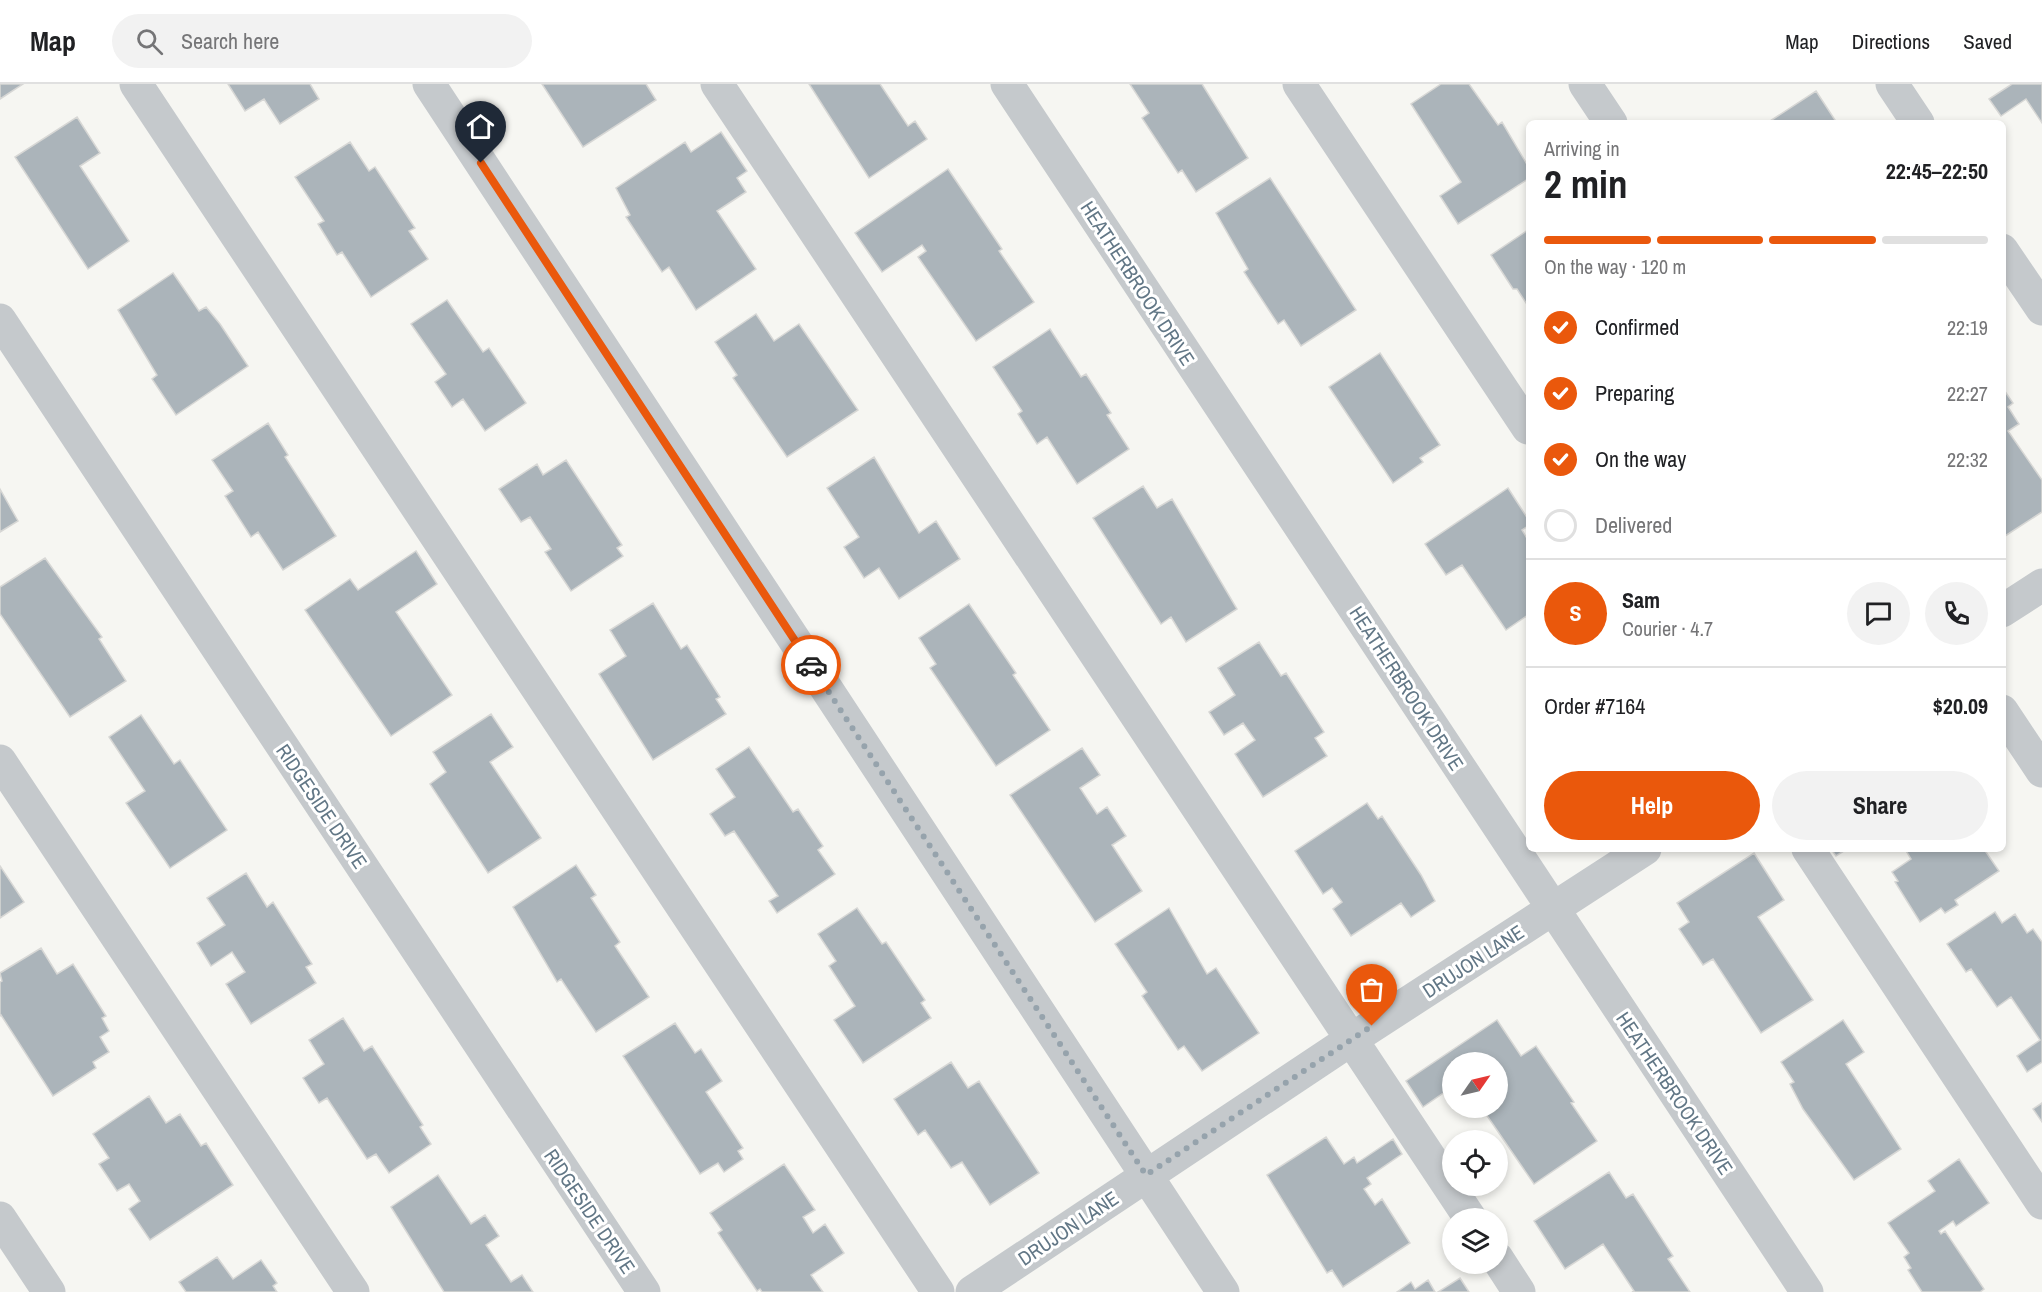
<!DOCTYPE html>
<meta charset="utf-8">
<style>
body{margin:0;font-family:"Archivo Narrow",sans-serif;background:#f2f2f2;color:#202124;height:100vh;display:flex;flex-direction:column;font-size:22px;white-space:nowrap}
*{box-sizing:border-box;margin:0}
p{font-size:20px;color:#757577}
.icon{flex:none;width:33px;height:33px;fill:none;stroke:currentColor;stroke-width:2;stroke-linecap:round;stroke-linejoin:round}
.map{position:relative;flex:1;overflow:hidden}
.details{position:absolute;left:1526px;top:36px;width:480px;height:732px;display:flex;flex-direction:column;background:#fff;border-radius:9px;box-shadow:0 3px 9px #0003}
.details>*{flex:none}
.needle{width:39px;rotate:56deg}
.tools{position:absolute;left:1442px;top:968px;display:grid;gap:12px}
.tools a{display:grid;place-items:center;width:66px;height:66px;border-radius:50%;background:#fff;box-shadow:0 3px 9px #0003;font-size:30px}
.pin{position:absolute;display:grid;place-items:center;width:51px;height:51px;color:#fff;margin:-62px -26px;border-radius:50% 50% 50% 0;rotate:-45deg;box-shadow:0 0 6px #0007}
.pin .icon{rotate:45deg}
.courier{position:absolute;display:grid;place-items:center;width:60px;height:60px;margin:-30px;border:4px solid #ea580c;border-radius:50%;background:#fff;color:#222;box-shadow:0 2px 8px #0007}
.head em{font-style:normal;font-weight:700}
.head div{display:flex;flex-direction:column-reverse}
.head{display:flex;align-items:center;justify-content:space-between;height:102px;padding:0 18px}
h1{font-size:39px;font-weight:700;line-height:45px}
.bar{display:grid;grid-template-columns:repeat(4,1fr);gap:9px 6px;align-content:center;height:72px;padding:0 18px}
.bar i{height:8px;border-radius:4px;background:#e0e0e0}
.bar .selected{background:#ea580c}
.bar p{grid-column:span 4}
.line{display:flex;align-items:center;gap:15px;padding:0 18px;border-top:2px solid #e0e0e0}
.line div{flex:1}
.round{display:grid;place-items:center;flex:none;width:63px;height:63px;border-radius:32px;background:#f2f2f2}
ol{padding:0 18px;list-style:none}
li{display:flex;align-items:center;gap:18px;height:66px}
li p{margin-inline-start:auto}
li .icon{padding:6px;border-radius:50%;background:#ea580c;color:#fff;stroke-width:4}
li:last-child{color:#757577}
li i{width:33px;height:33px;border:3px solid #e0e0e0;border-radius:50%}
.cta{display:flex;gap:12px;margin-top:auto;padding:12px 18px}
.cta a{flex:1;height:69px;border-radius:36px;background:#ea580c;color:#fff;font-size:24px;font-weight:700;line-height:69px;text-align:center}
.cta a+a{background:#f2f2f2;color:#202124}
header{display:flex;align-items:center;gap:36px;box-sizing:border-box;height:84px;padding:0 30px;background:#fff;border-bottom:2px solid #e0e0e0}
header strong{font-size:28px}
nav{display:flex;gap:33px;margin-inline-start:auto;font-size:21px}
.search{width:420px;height:54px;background:#f2f2f2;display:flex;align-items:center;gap:15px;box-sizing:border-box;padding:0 21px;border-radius:33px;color:#757577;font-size:22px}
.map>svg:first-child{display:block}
</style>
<header>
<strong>Map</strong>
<div class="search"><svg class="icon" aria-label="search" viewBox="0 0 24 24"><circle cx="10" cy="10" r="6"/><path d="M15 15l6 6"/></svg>Search here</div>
<nav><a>Map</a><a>Directions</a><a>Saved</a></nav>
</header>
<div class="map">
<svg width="2042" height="1208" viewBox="0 0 2042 1208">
<rect width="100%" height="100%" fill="#f6f6f2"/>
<path fill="#abb4ba" stroke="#d7d7d5" stroke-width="1.5" d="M 0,0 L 23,0 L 0,15 Z
M 228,0 L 310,0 L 319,15 L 280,40 L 264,15 L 245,27 Z
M 542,0 L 646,0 L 656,16 L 583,63 Z
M 809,0 L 880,0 L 908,42 L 915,37 L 927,55 L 869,94 Z
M 1130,0 L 1202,0 L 1248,74 L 1196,108 L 1182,86 L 1178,89 L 1142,34 L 1149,29 Z
M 1441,0 L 1469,0 L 1498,41 L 1502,38 L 1528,82 L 1528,95 L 1458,140 L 1440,112 L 1461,98 L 1411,20 Z
M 2012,0 L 2042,0 L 2042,39 L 2026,15 L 2001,32 L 1989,15 Z
M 1816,7 L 1837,39 L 1767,39 Z
M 77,33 L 100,69 L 80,82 L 129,157 L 88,185 L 15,73 Z
M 721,48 L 747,87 L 737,94 L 746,108 L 717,127 L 756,185 L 696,226 L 669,183 L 662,188 L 626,133 L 630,131 L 616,104 L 685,58 L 691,68 Z
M 350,58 L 369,87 L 375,83 L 415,144 L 409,147 L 428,175 L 371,213 L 342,168 L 337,171 L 318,140 L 324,137 L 295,93 Z
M 948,85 L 1002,165 L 999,167 L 1034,218 L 976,257 L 918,173 L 926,167 L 922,161 L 882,188 L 855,149 Z
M 1270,94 L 1356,226 L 1301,262 L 1284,236 L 1278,240 L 1244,188 L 1248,185 L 1216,129 Z
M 1528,146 L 1528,222 L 1517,205 L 1513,205 L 1491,171 Z
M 173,189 L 199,227 L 206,223 L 220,240 L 248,282 L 176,331 L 152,295 L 157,291 L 118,226 Z
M 447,216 L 483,268 L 489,264 L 526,319 L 485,347 L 463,315 L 452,323 L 435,298 L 446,290 L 411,240 Z
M 756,230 L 774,257 L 799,240 L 858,326 L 787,373 L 733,294 L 737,291 L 715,258 Z
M 1050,245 L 1081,293 L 1086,290 L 1111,329 L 1107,331 L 1129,365 L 1077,400 L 1047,353 L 1037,360 L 1018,330 L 1022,327 L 993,283 Z
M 1380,269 L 1440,361 L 1420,374 L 1423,378 L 1393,399 L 1329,303 Z
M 2002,303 L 2013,319 L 2008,323 L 2019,340 L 2008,347 L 2042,396 L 2042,428 L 2002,454 Z
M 268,339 L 288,371 L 285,373 L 336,452 L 283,486 L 258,448 L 251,453 L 225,412 L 233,407 L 212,376 Z
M 874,373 L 919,449 L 936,437 L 960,475 L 899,515 L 879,484 L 864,494 L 844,463 L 859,453 L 827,404 Z
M 566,376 L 622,461 L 617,464 L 623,472 L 571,507 L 545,468 L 551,465 L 530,433 L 521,438 L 499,405 L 537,380 L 543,391 Z
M 1143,402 L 1157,424 L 1172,415 L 1237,525 L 1186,558 L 1171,533 L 1161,540 L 1093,434 Z
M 1508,404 L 1528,435 L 1528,442 L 1522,446 L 1528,456 L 1528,531 L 1506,546 L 1462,481 L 1446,491 L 1425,460 Z
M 0,405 L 18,437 L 0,448 Z
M 416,467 L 437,500 L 396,528 L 452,611 L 391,652 L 305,526 L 350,495 L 358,506 Z
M 45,474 L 102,553 L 99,555 L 126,597 L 70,633 L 0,530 L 0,503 Z
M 653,519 L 681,565 L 687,561 L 720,613 L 716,615 L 726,630 L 653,676 L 599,590 L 626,572 L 610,546 Z
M 969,520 L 1016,589 L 1013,591 L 1050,646 L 996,682 L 930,584 L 936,580 L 919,554 Z
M 1259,558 L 1281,592 L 1286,589 L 1324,648 L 1315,654 L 1327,672 L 1263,713 L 1235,670 L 1255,656 L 1243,639 L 1224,651 L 1209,628 L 1235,611 L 1218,584 Z
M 491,630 L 513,663 L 490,678 L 541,754 L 488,789 L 430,700 L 446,688 L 433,668 Z
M 141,631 L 174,680 L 180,676 L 227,746 L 170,784 L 126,719 L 145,707 L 109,653 Z
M 749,663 L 793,728 L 798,725 L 823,762 L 818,766 L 835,790 L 777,829 L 769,817 L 778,812 L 734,747 L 725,752 L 710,730 L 735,713 L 716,685 Z
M 1082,664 L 1100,691 L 1080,704 L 1097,730 L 1107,723 L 1126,752 L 1112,761 L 1142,807 L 1095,838 L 1010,711 Z
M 1367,719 L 1378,735 L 1382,732 L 1421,791 L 1435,817 L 1411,833 L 1401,819 L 1351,852 L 1333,825 L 1342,818 L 1332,804 L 1323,810 L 1295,767 Z
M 1831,765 L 1847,765 L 1836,772 Z
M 1905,765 L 1984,765 L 1999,787 L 1955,816 L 1958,821 L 1945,829 L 1941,824 L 1920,838 L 1895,798 L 1898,797 L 1892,788 L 1911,775 Z
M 1754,769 L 1784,816 L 1758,833 L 1813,916 L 1761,949 L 1713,875 L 1703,881 L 1679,845 L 1689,838 L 1677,819 Z
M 576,781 L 596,811 L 591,814 L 620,858 L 615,862 L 649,913 L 596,948 L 561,895 L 557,898 L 513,823 Z
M 0,782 L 24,818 L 0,834 Z
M 246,789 L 267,823 L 273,818 L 312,880 L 306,883 L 316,899 L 251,940 L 226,900 L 245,888 L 232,868 L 211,882 L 197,859 L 225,841 L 207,814 Z
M 857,824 L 882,860 L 886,858 L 925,916 L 921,919 L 931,934 L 863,979 L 834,936 L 855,922 L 829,882 L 836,877 L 818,850 Z
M 1169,824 L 1207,890 L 1216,884 L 1259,949 L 1202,987 L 1184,962 L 1178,966 L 1142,912 L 1147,908 L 1115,860 Z
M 1995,828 L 2002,839 L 2015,830 L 2027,849 L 2033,845 L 2042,858 L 2042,978 L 2027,988 L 2017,972 L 2040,956 L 2011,913 L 1997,923 L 1971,885 L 1966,888 L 1947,860 Z
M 41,864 L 57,890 L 73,880 L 106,932 L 102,934 L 109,947 L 100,953 L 109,968 L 93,978 L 96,984 L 53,1012 L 1,931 L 0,932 L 0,898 L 2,897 L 0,889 Z
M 343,934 L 364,967 L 372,962 L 423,1041 L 420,1043 L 431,1060 L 389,1089 L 376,1070 L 367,1075 L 327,1014 L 319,1019 L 303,994 L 324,980 L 309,956 Z
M 1497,936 L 1521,972 L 1536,962 L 1574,1018 L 1571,1019 L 1597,1057 L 1534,1100 L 1481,1023 L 1497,1023 L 1497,978 L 1452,978 L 1452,1003 L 1423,1023 L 1406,997 Z
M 1843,936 L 1864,968 L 1846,980 L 1901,1065 L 1854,1096 L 1803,1025 L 1790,1000 L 1794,998 L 1781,978 Z
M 675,939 L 695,969 L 701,965 L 722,997 L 706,1008 L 743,1064 L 738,1067 L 743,1075 L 724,1088 L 718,1079 L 700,1090 L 623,972 Z
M 951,978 L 968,1004 L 979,997 L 1039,1089 L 990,1121 L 962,1078 L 951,1084 L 925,1046 L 918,1051 L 894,1015 Z
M 149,1012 L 166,1039 L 180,1030 L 201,1062 L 206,1059 L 233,1101 L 150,1156 L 129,1125 L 140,1117 L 129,1100 L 117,1107 L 99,1080 L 109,1074 L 93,1050 Z
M 2042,1019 L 2042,1038 L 2033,1025 Z
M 1326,1053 L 1344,1080 L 1354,1073 L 1357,1079 L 1393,1055 L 1402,1070 L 1367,1094 L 1371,1100 L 1364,1105 L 1375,1121 L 1382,1115 L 1410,1159 L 1343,1203 L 1332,1186 L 1327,1189 L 1267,1091 Z
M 1959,1075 L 1989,1119 L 1956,1142 L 1953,1137 L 1939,1147 L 1941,1150 L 1945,1147 L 1984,1205 L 1980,1208 L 1922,1208 L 1908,1186 L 1911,1184 L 1904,1173 L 1909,1169 L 1888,1139 L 1935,1107 L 1928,1097 Z
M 784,1080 L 815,1126 L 803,1133 L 813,1149 L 825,1140 L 844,1169 L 811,1191 L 823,1208 L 762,1208 L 760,1205 L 757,1207 L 718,1149 L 722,1146 L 710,1129 Z
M 1609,1088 L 1626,1114 L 1633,1110 L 1673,1172 L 1668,1175 L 1690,1208 L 1632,1208 L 1634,1207 L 1603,1160 L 1565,1185 L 1534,1137 Z
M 438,1091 L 471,1140 L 485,1131 L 499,1152 L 486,1161 L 511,1198 L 522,1191 L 533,1208 L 444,1208 L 391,1123 Z
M 217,1173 L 233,1195 L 261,1176 L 277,1199 L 273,1202 L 277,1208 L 186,1208 L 179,1198 Z
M 1460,1194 L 1469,1208 L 1438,1208 Z
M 1428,1196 L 1435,1208 L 1397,1208 L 1411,1198 L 1415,1205 Z"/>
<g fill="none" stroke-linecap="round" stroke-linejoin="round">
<path stroke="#c5c9cc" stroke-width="33" d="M 136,0 L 938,1208
M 429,0 L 1223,1208
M 717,0 L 1470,1134
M 1007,0 L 1807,1208
M 1299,0 L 1528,344
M 1585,0 L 1611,39
M 1892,0 L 1918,39
M 2002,166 L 2042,225
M 0,236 L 644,1208
M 2002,527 L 2042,501
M 2002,627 L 2042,687
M 0,677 L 353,1208
M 1808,765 L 2042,1119
M 0,1134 L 49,1208
M 1497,1174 L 1519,1208
M 972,1208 L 1352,955 L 1645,765"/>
</g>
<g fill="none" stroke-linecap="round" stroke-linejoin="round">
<path stroke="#96a3ac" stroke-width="6" stroke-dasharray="0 10.8" d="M 811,581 L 1146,1091 L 1372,942"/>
<path stroke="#ea580c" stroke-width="8" d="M 481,79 L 811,581"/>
</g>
<g text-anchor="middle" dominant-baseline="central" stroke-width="6" stroke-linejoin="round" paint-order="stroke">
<g font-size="20" fill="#627786" stroke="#fff">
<text transform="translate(1138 199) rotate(57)">HEATHERBROOK DRIVE</text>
<text transform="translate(1407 604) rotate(57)">HEATHERBROOK DRIVE</text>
<text transform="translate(322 722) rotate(56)">RIDGESIDE DRIVE</text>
<text transform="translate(1473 877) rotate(-33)">DRUJON LANE</text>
<text transform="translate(1675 1009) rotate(56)">HEATHERBROOK DRIVE</text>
<text transform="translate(590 1127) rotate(56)">RIDGESIDE DRIVE</text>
<text transform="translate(1068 1144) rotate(-34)">DRUJON LANE</text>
</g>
</g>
</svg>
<div class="tools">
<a><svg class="needle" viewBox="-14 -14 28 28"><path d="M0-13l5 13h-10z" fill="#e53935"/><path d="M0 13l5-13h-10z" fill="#757577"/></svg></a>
<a><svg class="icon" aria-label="locate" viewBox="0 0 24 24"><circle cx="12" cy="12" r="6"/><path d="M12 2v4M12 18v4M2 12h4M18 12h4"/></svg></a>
<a><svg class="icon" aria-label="layers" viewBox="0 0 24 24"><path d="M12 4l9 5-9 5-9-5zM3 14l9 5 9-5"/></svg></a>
</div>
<div class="pin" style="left:1372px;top:942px;background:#ea580c"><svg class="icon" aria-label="bag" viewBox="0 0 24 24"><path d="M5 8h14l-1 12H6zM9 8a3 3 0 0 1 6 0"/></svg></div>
<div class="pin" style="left:481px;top:79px;background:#1f2937"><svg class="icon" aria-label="home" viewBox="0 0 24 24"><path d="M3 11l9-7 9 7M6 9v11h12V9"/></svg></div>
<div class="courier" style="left:811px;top:581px"><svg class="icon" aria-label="car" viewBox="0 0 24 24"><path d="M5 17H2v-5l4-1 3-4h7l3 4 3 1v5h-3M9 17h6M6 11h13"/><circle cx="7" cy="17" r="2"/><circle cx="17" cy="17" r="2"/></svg></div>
<section class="details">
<div class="head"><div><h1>2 min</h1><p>Arriving in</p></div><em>22:45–22:50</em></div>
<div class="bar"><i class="selected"></i><i class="selected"></i><i class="selected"></i><i></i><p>On the way · 120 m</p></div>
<ol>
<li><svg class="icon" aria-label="check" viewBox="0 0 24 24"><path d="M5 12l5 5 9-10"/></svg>Confirmed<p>22:19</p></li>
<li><svg class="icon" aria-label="check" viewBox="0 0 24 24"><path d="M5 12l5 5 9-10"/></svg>Preparing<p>22:27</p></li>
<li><svg class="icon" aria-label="check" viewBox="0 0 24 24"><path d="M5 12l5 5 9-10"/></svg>On the way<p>22:32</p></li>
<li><i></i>Delivered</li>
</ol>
<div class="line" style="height:108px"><b class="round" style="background:#ea580c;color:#fff">S</b><div><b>Sam</b><p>Courier · 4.7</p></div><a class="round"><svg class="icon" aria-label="chat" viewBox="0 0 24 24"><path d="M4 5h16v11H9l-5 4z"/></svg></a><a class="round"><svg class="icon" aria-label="phone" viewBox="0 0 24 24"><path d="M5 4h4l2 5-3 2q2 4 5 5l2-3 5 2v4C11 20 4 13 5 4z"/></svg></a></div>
<div class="line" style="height:78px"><div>Order #7164</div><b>$20.09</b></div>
<div class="cta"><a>Help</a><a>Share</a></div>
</section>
</div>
